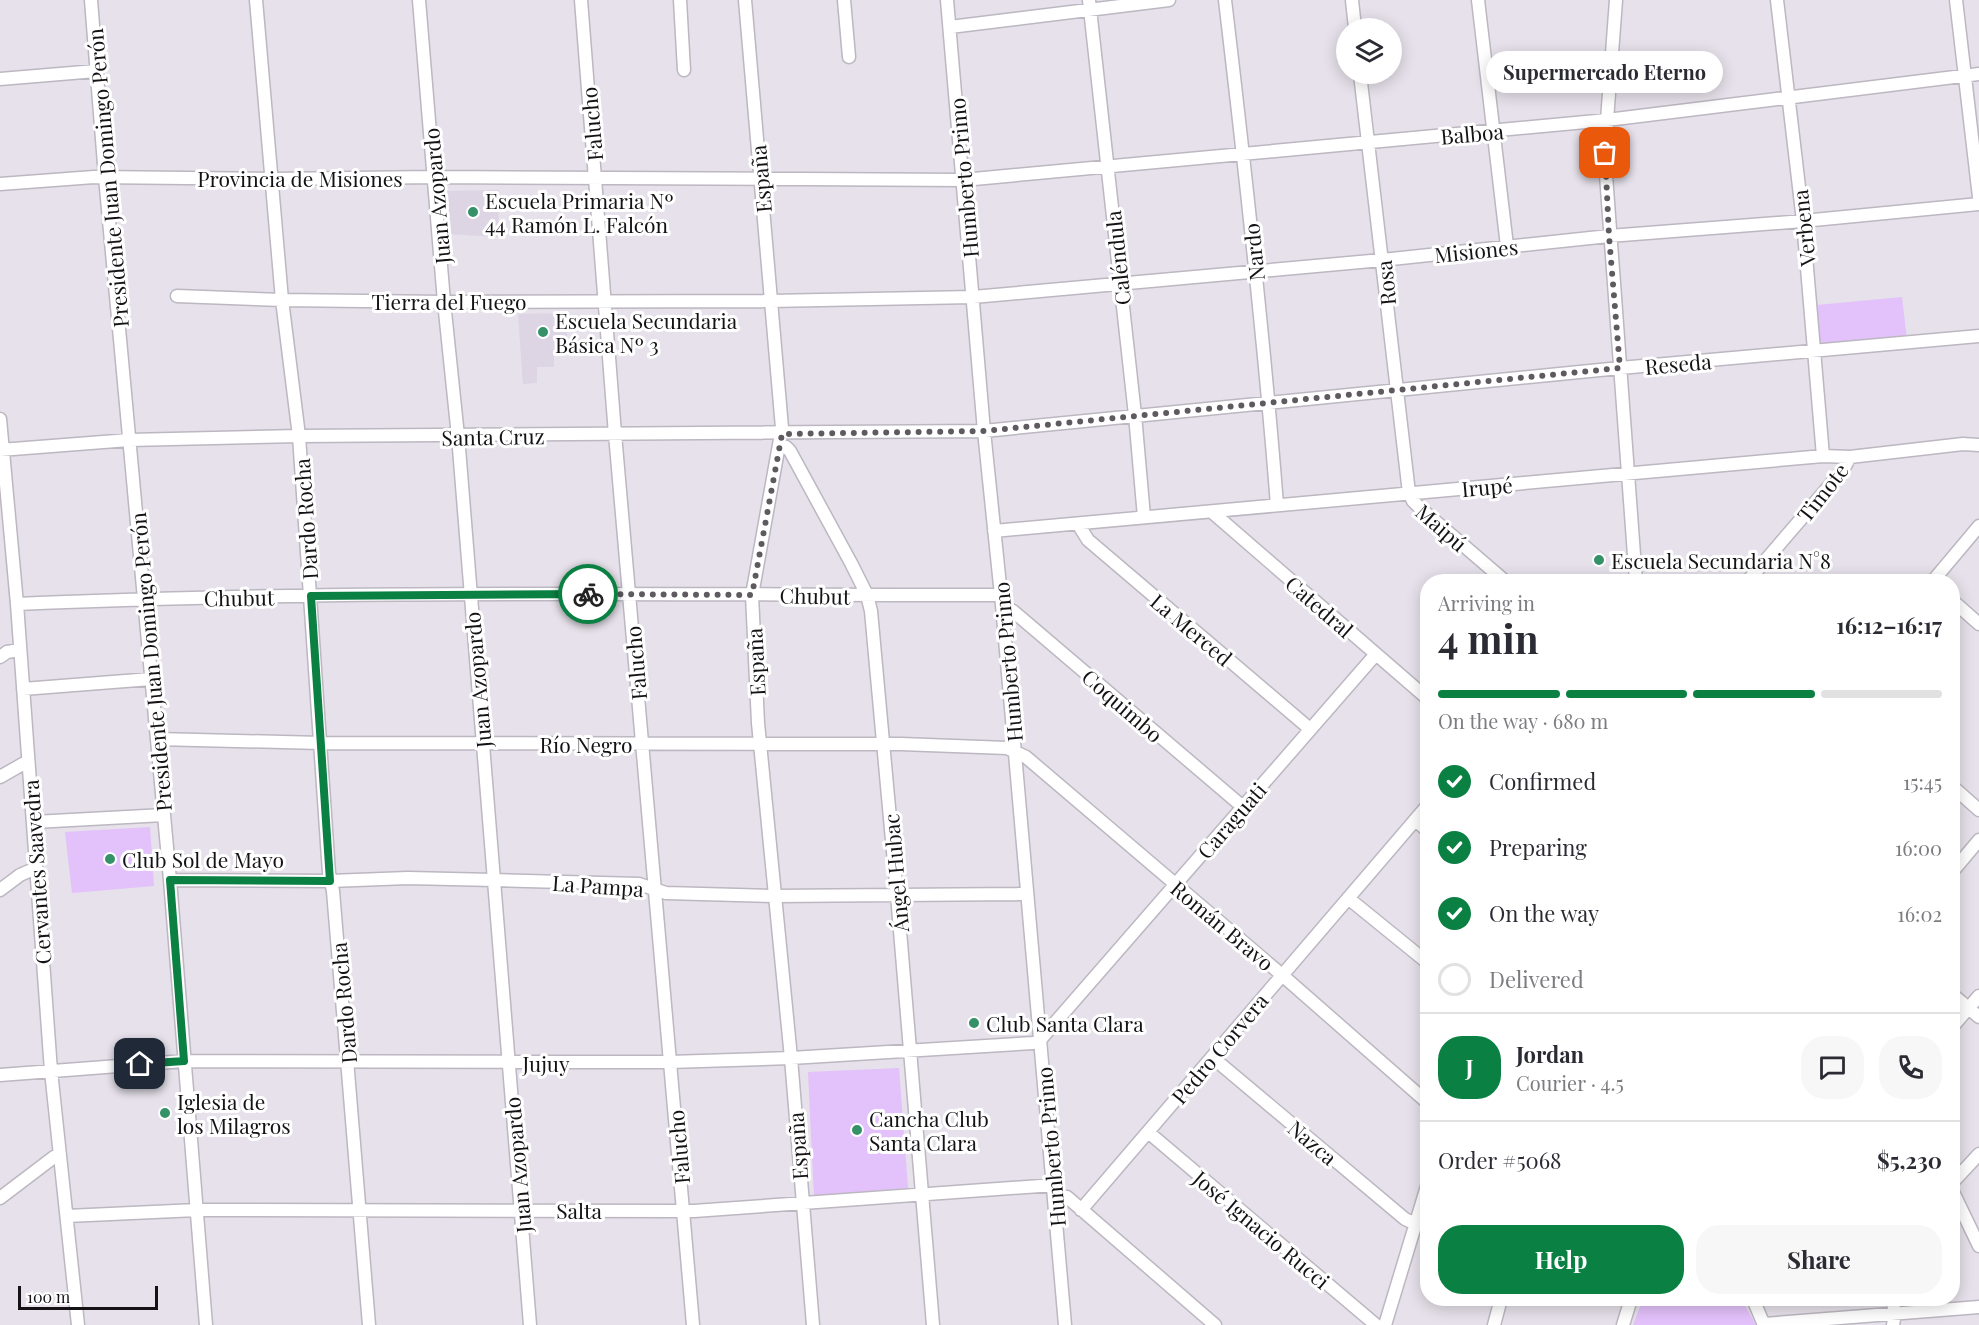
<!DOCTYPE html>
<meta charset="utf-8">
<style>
body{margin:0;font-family:"Playfair Display",serif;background:#f7f7f7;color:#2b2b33;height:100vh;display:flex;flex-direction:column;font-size:22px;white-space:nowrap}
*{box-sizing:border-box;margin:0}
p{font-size:20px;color:#7c7c81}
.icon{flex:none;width:33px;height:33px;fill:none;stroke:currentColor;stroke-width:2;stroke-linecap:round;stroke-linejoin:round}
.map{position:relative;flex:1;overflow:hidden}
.details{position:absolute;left:1420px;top:574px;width:540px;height:732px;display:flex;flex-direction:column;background:#fff;border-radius:24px;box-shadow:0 3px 15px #0003}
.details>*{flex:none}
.fabs{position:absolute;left:1336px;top:18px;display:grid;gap:12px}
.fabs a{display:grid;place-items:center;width:66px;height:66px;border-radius:50%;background:#fff;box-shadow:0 3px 15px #0003;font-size:30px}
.scale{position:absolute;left:18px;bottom:15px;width:140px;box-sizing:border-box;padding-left:6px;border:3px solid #141215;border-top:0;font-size:16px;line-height:21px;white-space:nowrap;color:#141215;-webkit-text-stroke:4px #fff;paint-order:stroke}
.pin{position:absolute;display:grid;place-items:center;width:51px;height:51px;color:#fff;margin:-26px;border-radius:12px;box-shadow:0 3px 9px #0006}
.courier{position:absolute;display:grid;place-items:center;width:60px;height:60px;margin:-30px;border:4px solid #0b8043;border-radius:50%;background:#fff;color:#222;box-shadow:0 2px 8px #0007}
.bubble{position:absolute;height:42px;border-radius:21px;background:#fff;box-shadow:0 3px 15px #0003;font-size:20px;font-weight:700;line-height:42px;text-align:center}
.summary em{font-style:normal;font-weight:700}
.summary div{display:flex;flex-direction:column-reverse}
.summary{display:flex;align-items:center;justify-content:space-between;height:102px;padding:0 18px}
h1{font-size:39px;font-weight:700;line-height:45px}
.bar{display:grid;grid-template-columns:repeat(4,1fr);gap:9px 6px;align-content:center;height:72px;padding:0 18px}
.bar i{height:8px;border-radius:4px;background:#e1e1e2}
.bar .active{background:#0b8043}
.bar p{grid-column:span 4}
.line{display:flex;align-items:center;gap:15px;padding:0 18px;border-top:2px solid #e1e1e2}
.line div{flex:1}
.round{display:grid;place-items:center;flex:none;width:63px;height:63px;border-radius:24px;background:#f7f7f7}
ol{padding:0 18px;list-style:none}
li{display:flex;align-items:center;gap:18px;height:66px}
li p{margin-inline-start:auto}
li .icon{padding:6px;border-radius:50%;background:#0b8043;color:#fff;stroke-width:4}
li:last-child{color:#7c7c81}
li i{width:33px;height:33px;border:3px solid #e1e1e2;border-radius:50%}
.primary-button{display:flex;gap:12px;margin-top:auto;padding:12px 18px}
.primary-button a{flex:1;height:69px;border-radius:24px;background:#0b8043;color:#fff;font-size:24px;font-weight:700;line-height:69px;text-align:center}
.primary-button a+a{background:#f7f7f7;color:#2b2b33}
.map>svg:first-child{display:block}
</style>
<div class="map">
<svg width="1979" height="1325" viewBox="0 0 1979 1325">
<rect width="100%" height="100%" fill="#e6e1ea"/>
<path fill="#ddd4e4" d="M 499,190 L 498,237 L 448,234 L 447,191 Z
M 567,313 L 567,351 L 554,351 L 554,367 L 537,367 L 537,383 L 523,384 L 518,314 Z"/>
<path fill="#e3c1fb" d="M 1902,297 L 1907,339 L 1824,345 L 1819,340 L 1817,305 Z
M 150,827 L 154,886 L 72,893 L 65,832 Z
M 899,1068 L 908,1188 L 814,1196 L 808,1072 Z
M 1643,1299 L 1741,1299 L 1756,1325 L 1633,1325 Z"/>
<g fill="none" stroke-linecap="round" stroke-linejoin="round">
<g stroke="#bcb7c0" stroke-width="15">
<path id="minor" d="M 91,0 L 105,177 L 170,880 L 206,1325
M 256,0 L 282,300 L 299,436 L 329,873 L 333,891 L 369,1325
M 419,0 L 444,302 L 458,436 L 530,1325
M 581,0 L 615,434 L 693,1325
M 680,0 L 684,70
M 745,0 L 782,428 L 752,595 L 758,723 L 791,1058 L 813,1325
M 844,0 L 849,57
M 947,0 L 984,431 L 1002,605 L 1065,1325
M 1089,0 L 1135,415 L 1144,517
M 1225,0 C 1245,168 1264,337 1277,505
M 1352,0 L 1355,28
M 1478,0 L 1507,246
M 1616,0 L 1607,120 L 1606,175 L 1636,582
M 1777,0 L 1803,221 L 1823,456
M 1956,0 L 1979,197
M 950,27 L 1169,0
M 1360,74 L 1409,493 L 1413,501 L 1420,508 L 1506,582
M 0,79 L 96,71
M 0,184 L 94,177 L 271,179 L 434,177 L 963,180 L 1607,120 L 1979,74
M 177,296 L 282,300 L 444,302 L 770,301 L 973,297 L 1382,260 L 1609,236 L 1803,221 L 1979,204
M 0,419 L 17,604 L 51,1071 L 78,1325
M 780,446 L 786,447 L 790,451 L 851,563 L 867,595 L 871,611 L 897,895 L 933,1325
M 0,450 L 129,440 L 299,436 L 984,431 L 1620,368 L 1979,336
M 1212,512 L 1428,699
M 1078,524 L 1088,540 L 1310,729
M 994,531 L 1823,456 L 1850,457 L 1963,444 L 1979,445
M 1747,582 L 1843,470 L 1850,457
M 1932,582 L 1979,526
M 1953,601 L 1979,624
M 17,604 C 345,589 673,595 1001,595
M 1002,605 L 1013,611 L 1243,807
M 0,657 L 7,652 L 20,650
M 23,689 L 151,679
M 157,739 L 321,743 L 901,744 L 1007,748 L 1026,757 L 1282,975 L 1428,1103
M 0,777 L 28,761
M 1953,787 L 1979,810
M 1415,820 L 1428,831
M 34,822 L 164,815
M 1953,871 L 1979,840
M 170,880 L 330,881 L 408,878 L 494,880 L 639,884 L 666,893 L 775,896 L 1026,894
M 0,890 L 20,875 L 36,868
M 1348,898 L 1428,963
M 1953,995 L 1979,1017
M 1953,1026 L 1979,996
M 1212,1057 L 1405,1219 L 1416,1224
M 0,1075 L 184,1061 L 670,1062 L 791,1058 L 1033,1043 L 1040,1040 L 1376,654
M 1148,1132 L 1376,1325
M 1953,1182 L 1979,1154
M 1953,1192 L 1979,1246
M 1055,1196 L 1067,1197 L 1215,1325
M 0,1198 L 54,1157 L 60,1155
M 1081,1210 L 1428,805
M 67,1216 L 197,1210 L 694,1211 L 1054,1185
M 1753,1299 L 1764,1325
M 1892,1299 L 1895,1313 L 1893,1325
M 1764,1324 L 1979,1307
M 1385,1325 L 1428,1183
M 1494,1325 L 1501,1299
M 1623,1325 L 1631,1299"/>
</g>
<use href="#minor" stroke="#fff" stroke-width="12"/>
</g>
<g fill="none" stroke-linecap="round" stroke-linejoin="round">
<path stroke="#5e5a60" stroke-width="6" stroke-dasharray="0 10.8" d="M 588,594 L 752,595 L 782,434 L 984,431 L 1620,368 L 1609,236 L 1605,153"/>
<path stroke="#0b8043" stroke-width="8" d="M 140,1064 L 184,1061 L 170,880 L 330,881 L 311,596 L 588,594"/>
</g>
<g fill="#359168" stroke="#fff" stroke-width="2">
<circle cx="473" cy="212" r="6"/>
<circle cx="543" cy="332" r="6"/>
<circle cx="1599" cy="560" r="6"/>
<circle cx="110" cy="859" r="6"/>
<circle cx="974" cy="1023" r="6"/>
<circle cx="165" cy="1113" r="6"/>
<circle cx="857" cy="1130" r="6"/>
</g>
<g text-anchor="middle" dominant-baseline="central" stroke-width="6" stroke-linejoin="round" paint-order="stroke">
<g font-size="21" fill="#141215" stroke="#fff">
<text transform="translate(591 124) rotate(-95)">Falucho</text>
<text transform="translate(1472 133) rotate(-5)">Balboa</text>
<text transform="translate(107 178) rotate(-95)">Presidente Juan Domingo Perón</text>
<text x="300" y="178">Provincia de Misiones</text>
<text transform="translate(963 178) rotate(-95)">Humberto Primo</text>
<text transform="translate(760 179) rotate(-95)">España</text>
<text transform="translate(436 196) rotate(-95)">Juan Azopardo</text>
<text transform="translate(1803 228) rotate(-96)">Verbena</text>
<text transform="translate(1476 250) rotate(-6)">Misiones</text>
<text transform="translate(1253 252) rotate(-96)">Nardo</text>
<text transform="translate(1117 258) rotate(-96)">Caléndula</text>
<text transform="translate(1385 283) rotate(-96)">Rosa</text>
<text x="449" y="301">Tierra del Fuego</text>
<text transform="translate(1678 363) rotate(-5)">Reseda</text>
<text transform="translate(493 436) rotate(-1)">Santa Cruz</text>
<text transform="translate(1487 486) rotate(-5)">Irupé</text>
<text transform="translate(1822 492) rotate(-52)">Timote</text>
<text transform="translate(305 519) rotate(-94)">Dardo Rocha</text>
<text transform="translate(1442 527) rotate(41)">Maipú</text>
<text transform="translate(815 595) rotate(1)">Chubut</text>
<text transform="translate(239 597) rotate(-1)">Chubut</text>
<text transform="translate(1320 606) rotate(41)">Catedral</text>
<text transform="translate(1192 629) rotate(40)">La Merced</text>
<text transform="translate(150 662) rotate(-95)">Presidente Juan Domingo Perón</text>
<text transform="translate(755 662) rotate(-93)">España</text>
<text transform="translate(1007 662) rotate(-95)">Humberto Primo</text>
<text transform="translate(635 663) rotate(-95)">Falucho</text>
<text transform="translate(477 680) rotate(-95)">Juan Azopardo</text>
<text transform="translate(1123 705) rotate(41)">Coquimbo</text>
<text x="586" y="744">Río Negro</text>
<text transform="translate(1231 820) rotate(-49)">Caraguati</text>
<text transform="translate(36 872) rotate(-94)">Cervantes Saavedra</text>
<text transform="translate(895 873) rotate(-95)">Ángel Hubac</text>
<text transform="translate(598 885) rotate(4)">La Pampa</text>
<text transform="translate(1223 925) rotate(40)">Román Bravo</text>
<text transform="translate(343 1003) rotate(-95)">Dardo Rocha</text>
<text transform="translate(1219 1048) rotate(-50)">Pedro Corvera</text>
<text x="546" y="1063">Jujuy</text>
<text transform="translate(1313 1142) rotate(40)">Nazca</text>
<text transform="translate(797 1146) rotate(-94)">España</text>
<text transform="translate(678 1147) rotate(-95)">Falucho</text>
<text transform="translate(1050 1147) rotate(-95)">Humberto Primo</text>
<text transform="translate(517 1165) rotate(-95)">Juan Azopardo</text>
<text x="579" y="1210">Salta</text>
<text transform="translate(1262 1229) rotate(40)">José Ignacio Rucci</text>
</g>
<g font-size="21" fill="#141215" stroke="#fff" text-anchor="start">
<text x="485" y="200">Escuela Primaria Nº<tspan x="485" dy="24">44 Ramón L. Falcón</tspan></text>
<text x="555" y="320">Escuela Secundaria<tspan x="555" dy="24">Básica Nº 3</tspan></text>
<text x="1611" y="560">Escuela Secundaria N°8</text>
<text x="122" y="859">Club Sol de Mayo</text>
<text x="986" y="1023">Club Santa Clara</text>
<text x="177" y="1101">Iglesia de<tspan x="177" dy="24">los Milagros</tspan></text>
<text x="869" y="1118">Cancha Club<tspan x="869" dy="24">Santa Clara</tspan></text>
</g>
</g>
</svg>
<div class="fabs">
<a><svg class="icon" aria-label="layers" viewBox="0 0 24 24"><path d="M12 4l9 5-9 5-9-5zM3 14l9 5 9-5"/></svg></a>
</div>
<div class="scale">100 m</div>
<div class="pin" style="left:1605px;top:153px;background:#ea580c"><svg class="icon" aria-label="bag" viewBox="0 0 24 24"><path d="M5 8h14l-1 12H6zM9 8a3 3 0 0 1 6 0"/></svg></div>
<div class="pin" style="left:140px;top:1064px;background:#1f2937"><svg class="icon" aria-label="home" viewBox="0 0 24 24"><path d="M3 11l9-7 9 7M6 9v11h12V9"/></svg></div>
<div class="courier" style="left:588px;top:594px"><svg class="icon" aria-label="bike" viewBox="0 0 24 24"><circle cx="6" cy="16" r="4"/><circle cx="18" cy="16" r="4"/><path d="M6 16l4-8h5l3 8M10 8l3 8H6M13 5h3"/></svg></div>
<div class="bubble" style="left:1486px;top:51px;width:237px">Supermercado Eterno</div>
<section class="details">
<div class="summary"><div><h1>4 min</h1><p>Arriving in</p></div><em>16:12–16:17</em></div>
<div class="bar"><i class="active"></i><i class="active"></i><i class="active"></i><i></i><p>On the way · 680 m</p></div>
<ol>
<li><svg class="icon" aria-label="check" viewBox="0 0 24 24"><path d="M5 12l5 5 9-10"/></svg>Confirmed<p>15:45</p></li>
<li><svg class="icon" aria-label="check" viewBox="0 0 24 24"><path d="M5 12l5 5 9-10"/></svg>Preparing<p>16:00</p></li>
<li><svg class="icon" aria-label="check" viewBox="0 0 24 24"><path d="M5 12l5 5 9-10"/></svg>On the way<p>16:02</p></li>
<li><i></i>Delivered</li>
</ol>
<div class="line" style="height:108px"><b class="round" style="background:#0b8043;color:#fff">J</b><div><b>Jordan</b><p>Courier · 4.5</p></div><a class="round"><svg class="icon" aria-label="chat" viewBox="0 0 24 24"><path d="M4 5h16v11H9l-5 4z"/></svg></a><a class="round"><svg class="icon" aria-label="phone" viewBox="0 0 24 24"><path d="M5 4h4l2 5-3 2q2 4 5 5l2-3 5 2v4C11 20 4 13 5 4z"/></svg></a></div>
<div class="line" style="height:78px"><div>Order #5068</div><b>$5,230</b></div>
<div class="primary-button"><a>Help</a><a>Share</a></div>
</section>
</div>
